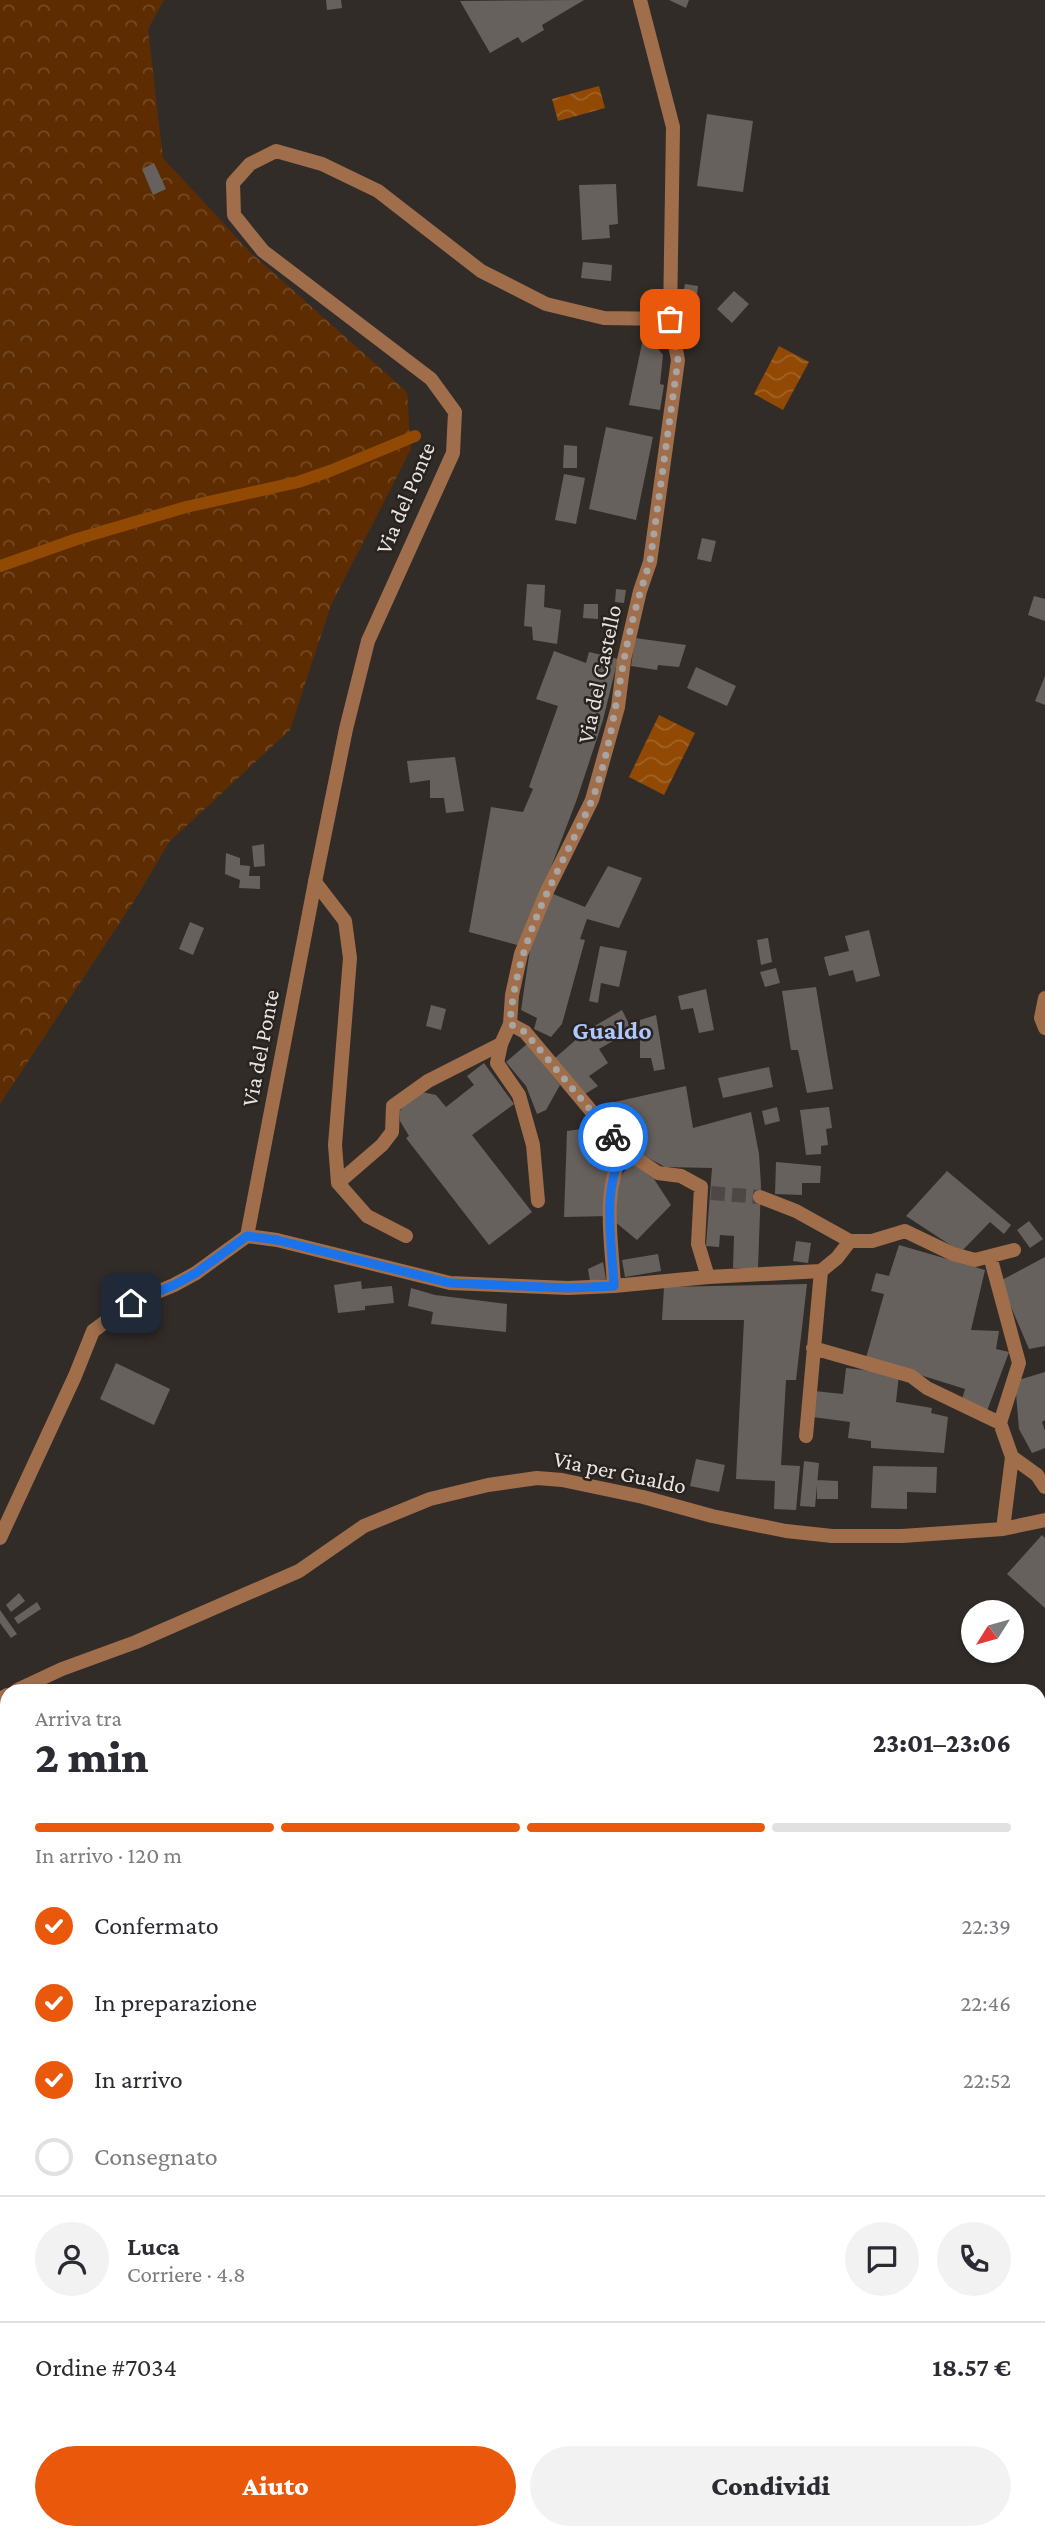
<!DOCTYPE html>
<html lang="it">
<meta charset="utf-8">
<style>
body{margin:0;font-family:"Crimson Pro",serif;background:#f2f2f3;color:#2b2b33;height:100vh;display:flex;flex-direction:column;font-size:26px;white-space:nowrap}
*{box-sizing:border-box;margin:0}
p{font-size:23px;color:#7c7c81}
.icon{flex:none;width:38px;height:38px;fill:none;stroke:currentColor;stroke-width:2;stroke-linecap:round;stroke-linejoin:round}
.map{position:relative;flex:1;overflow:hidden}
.side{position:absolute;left:0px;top:1684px;width:1046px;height:856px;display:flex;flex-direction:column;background:#fff;border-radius:21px 21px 0 0;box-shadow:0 2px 5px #0004}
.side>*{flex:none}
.needle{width:46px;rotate:233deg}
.controls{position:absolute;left:961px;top:1600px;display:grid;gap:14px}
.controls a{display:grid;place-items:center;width:63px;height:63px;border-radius:50%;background:#fff;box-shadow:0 2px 5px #0004;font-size:35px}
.pin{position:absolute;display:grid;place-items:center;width:60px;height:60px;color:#fff;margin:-30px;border-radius:14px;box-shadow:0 4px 10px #0006}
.courier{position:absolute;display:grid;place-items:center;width:70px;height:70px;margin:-35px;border:5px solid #1a73e8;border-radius:50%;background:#fff;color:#222;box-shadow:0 2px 9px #0007}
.overview em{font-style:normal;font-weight:800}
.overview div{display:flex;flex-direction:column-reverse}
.overview{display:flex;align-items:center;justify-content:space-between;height:119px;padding:0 35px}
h1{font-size:46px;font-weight:800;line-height:52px}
.bar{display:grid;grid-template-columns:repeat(4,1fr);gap:10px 7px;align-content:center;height:84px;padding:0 35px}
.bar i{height:9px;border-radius:5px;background:#e1e1e2}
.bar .current{background:#ea580c}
.bar p{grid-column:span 4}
.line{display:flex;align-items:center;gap:18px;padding:0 35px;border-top:2px solid #e1e1e2}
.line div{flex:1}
.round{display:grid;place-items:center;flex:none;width:74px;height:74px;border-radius:37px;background:#f2f2f3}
ol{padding:0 35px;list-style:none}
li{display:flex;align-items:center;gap:21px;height:77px}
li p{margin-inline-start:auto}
li .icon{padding:7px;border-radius:50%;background:#ea580c;color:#fff;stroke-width:4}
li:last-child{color:#7c7c81}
li i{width:38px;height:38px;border:4px solid #e1e1e2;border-radius:50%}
.action{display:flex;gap:14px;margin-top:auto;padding:14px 35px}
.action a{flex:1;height:80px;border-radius:42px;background:#ea580c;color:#fff;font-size:28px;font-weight:800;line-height:80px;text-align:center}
.action a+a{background:#f2f2f3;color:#2b2b33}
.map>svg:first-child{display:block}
</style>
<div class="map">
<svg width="1045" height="2538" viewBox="0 0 1045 2538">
<defs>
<pattern id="forest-crowns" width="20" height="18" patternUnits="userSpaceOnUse" patternTransform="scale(1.75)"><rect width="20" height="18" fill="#5d2c01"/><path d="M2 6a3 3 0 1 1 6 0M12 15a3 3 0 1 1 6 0" fill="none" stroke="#744a26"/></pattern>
<pattern id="water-waves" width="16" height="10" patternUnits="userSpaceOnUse" patternTransform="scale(1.75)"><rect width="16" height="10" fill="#914904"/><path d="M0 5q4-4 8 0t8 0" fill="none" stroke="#a06328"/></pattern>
</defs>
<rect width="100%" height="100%" fill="#322c29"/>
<path fill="url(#forest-crowns)" d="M 0,0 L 164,0 L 148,29 L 163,158 L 250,252 L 407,392 L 411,449 L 331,605 L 290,730 L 169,842 L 138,895 L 0,1104 Z
M 7,2480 L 7,2532 L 767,2532 L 772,2538 L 0,2538 L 0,2481 Z"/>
<path fill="url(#water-waves)" d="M 599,86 L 605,108 L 558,121 L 552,99 Z
M 779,346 L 809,362 L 783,410 L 754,394 Z
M 659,715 L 695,733 L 664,795 L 629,777 Z"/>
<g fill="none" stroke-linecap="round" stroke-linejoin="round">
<path stroke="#914904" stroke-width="12" d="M 0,566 L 77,539 L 186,507 L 298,482 L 330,471 L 415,436
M 417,2538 L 418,2532"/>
</g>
<path fill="#67615d" d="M 326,0 L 341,0 L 342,8 L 327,10 Z
M 584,0 L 542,25 L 544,30 L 522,43 L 518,37 L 490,53 L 460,1 Z
M 669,0 L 689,0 L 686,8 Z
M 707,114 L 753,121 L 743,192 L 697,186 Z
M 154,163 L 166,189 L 153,195 L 142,169 Z
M 616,184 L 618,224 L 609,225 L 610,238 L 582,240 L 579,185 Z
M 583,262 L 612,265 L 611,281 L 581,278 Z
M 685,284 L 698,286 L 696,304 L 682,302 Z
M 734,291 L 749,304 L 732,323 L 717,309 Z
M 643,339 L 652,341 L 663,355 L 660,384 L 664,385 L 660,410 L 629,405 Z
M 606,427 L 653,437 L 636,520 L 589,509 Z
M 564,445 L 577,446 L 577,468 L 563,468 Z
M 564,474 L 585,478 L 576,524 L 555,520 Z
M 702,538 L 716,541 L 711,562 L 697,559 Z
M 527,584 L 545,585 L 544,607 L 561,610 L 557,644 L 533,640 L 532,627 L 524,626 Z
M 616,589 L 626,590 L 624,603 L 615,602 Z
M 1034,596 L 1045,599 L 1045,621 L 1028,615 Z
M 584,604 L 598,604 L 598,619 L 583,618 Z
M 635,638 L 686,645 L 679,667 L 658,665 L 657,670 L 631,666 Z
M 554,651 L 586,663 L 589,652 L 618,659 L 603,720 L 577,799 L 521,946 L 469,932 L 491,807 L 523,812 L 533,789 L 529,787 L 558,706 L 536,699 Z
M 696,667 L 736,686 L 727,706 L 687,688 Z
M 1045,676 L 1045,705 L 1035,701 Z
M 455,757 L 464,811 L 446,813 L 444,798 L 430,798 L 430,780 L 410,783 L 407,761 Z
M 264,844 L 265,866 L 254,867 L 252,846 Z
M 226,853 L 240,858 L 240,865 L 250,866 L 249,876 L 260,876 L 260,889 L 239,888 L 240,880 L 225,874 Z
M 608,866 L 642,878 L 619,928 L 587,919 L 580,939 L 585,940 L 562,1024 L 551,1037 L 534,1029 L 537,1018 L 521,1010 L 530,949 L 553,894 L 585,907 Z
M 190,922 L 204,928 L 193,955 L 179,949 Z
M 869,930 L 880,976 L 856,982 L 853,970 L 829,976 L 824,957 L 849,951 L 845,936 Z
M 768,938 L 772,962 L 761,965 L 757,940 Z
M 600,946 L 627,951 L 619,987 L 601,983 L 598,1003 L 589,1001 Z
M 776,968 L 780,983 L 765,987 L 760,972 Z
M 816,987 L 833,1089 L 807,1093 L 798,1050 L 791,1050 L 782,991 Z
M 706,989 L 714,1030 L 699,1033 L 693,1008 L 681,1010 L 678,996 Z
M 431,1005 L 446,1009 L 441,1030 L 426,1026 Z
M 622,1010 L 632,1030 L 599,1049 L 608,1063 L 589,1076 L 598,1086 L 585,1094 L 555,1058 L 586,1031 Z
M 656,1015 L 665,1069 L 654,1071 L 651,1058 L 640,1058 L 640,1020 Z
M 527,1044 L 560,1085 L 546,1110 L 537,1114 L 526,1086 L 506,1062 Z
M 484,1063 L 514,1104 L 472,1135 L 532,1212 L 489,1245 L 406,1138 L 409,1136 L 400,1121 L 400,1111 L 404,1104 L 422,1092 L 436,1095 L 446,1107 L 474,1085 L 467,1076 Z
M 769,1067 L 773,1087 L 723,1098 L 718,1078 Z
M 686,1086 L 693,1128 L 751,1112 L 759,1154 L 761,1185 L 758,1268 L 733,1268 L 734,1236 L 720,1235 L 719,1247 L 706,1246 L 712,1168 L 665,1167 L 639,1153 L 645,1143 L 640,1128 L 618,1134 L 597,1106 Z
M 777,1107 L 780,1121 L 765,1125 L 762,1111 Z
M 829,1107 L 832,1128 L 826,1129 L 828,1145 L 821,1146 L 821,1154 L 806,1155 L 800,1110 Z
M 596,1127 L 607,1141 L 609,1216 L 564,1217 L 567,1131 Z
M 776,1162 L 821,1166 L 820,1183 L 802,1183 L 802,1195 L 775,1194 Z
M 632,1163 L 654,1179 L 671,1205 L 637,1240 L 614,1221 L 615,1182 Z
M 947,1171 L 1011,1225 L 1004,1234 L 990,1222 L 961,1252 L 906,1216 Z
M 1029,1221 L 1043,1239 L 1030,1248 L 1017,1230 Z
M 796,1241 L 811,1243 L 808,1263 L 793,1261 Z
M 899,1245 L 985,1270 L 971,1330 L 999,1331 L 996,1349 L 1009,1352 L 987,1411 L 961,1403 L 965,1389 L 866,1358 L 884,1294 L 871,1291 L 876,1273 L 889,1276 Z
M 658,1254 L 661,1271 L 625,1277 L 622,1260 Z
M 1045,1257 L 1045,1346 L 1029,1349 L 1000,1281 Z
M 603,1262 L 606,1279 L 590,1281 L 588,1269 Z
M 361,1281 L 362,1289 L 392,1286 L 394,1303 L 365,1306 L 365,1310 L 338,1313 L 334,1285 Z
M 807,1284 L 796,1380 L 786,1380 L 781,1465 L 800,1466 L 796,1510 L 774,1509 L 775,1481 L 736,1479 L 744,1320 L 662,1320 L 664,1287 Z
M 411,1288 L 435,1295 L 507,1304 L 506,1332 L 431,1324 L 433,1312 L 408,1306 Z
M 116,1363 L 170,1389 L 154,1425 L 100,1399 Z
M 846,1368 L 899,1374 L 896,1402 L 932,1408 L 931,1413 L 948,1417 L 944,1453 L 871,1448 L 871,1441 L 848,1438 L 850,1422 L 813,1417 L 814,1391 L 843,1394 Z
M 1045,1372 L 1045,1420 L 1042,1422 L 1045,1431 L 1045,1448 L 1032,1453 L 1019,1429 L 1015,1381 Z
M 696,1459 L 725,1465 L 719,1492 L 690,1486 Z
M 804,1461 L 819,1463 L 815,1507 L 800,1506 Z
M 873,1466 L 937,1467 L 936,1493 L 907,1492 L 907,1509 L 871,1508 Z
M 817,1480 L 838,1481 L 838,1499 L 817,1499 Z
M 1042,1535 L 1045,1538 L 1045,1608 L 1007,1574 Z
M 19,1593 L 25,1601 L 11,1612 L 6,1605 Z
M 37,1602 L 41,1609 L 18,1624 L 14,1618 Z
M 0,1610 L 17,1634 L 11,1638 L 0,1623 Z
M 1045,2491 L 1045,2506 L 1041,2506 L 1041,2492 Z"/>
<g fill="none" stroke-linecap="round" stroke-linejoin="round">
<path stroke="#4d4845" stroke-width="14" stroke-dasharray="14 7" stroke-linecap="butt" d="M 711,1193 L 760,1197"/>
<path stroke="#a16e4c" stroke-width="14" d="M 315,882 L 345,921 L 350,958 L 335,1145 L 338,1183 L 367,1216 L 406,1236
M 338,1183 L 382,1145 L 392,1132 L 393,1106 L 428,1081 L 501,1044"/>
<path stroke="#a16e4c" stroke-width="14" d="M 1045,998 L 1041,1018 L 1045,1028
M 510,1024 L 525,1032 L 624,1150 L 658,1173 L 681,1176 L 701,1187 L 698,1244 L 708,1277
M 760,1197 L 796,1211 L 850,1241 L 872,1241 L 905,1231 L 953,1254 L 975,1260 L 1014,1250
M 538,1201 L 533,1145 L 519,1095 L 497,1063 L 501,1044 L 510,1024 L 512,995 L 521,954 L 547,891 L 592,800 L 618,707 L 624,660 L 640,591 L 650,562 L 678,360 L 670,319 L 673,127 L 640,0
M 247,1236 L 277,1240 L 450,1283 L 568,1288 L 614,1286 L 708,1277 L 821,1271 L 837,1258 L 850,1241
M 990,1256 L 1019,1363 L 1000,1423 L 1012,1457 L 1003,1529
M 614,1286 C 612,1243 601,1190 624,1150
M 813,1348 L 911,1376 L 927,1388 L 1000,1423
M 806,1436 L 821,1271
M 1012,1457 L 1037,1475 L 1045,1487
M 0,1538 L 75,1376 L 93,1331 L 131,1303 L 174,1285 L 196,1273 L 247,1236 L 315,882 L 346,729 L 368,641 L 453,453 L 455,412 L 431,379 L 263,251 L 234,215 L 233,183 L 250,164 L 276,151 L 322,164 L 378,191 L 481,271 L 546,304 L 604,318 L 670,319
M 17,1690 L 62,1669 L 136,1642 L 299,1571 L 364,1526 L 430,1499 L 488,1485 L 537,1478 L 562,1480 L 643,1497 L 712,1516 L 786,1531 L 832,1536 L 902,1536 L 1003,1529 L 1045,1520
M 0,1699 L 7,1695
M 0,2431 L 7,2430
M 686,2538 L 687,2532"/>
</g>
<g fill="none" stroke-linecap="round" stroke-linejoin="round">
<path stroke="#a8a4a1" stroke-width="7" stroke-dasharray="0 12.6" d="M 613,1137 L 525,1032 L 510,1024 C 514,968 534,918 559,868 C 570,845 582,823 592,800 C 609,756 615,707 624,660 C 630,627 639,594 650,562 L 678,360 L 670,319"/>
<path stroke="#1a73e8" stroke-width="9" d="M 131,1303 L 174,1285 L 196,1273 L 247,1236 L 277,1240 L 450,1283 L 568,1288 L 614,1286 C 612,1243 601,1189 624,1150 L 613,1137"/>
</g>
<g text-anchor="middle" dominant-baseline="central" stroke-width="5" stroke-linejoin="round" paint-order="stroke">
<g font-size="23" fill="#e8e4e2" stroke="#28231f">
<text transform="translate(405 498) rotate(-67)">Via del Ponte</text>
<text transform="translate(599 674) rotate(-78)">Via del Castello</text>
<text transform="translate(260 1048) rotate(-79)">Via del Ponte</text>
<text transform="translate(620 1472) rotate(12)">Via per Gualdo</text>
</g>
<g font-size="26" font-weight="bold" fill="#aec7fc" stroke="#28231f">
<text x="612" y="1030">Gualdo</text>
</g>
</g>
</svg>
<div class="controls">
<a><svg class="needle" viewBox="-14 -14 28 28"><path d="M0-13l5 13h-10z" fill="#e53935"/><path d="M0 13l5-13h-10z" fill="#7c7c81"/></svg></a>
</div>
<div class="pin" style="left:670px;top:319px;background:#ea580c"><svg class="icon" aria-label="bag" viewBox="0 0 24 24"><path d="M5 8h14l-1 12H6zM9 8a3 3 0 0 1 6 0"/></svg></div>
<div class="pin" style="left:131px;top:1303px;background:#1f2937"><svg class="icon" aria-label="home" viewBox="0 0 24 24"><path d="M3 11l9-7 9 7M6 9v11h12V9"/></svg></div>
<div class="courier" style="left:613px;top:1137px"><svg class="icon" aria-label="bike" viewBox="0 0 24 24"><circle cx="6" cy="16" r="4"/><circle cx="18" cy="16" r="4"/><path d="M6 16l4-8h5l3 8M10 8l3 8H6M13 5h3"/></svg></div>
<section class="side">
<div class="overview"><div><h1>2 min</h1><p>Arriva tra</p></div><em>23:01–23:06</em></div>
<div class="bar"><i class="current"></i><i class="current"></i><i class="current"></i><i></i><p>In arrivo · 120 m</p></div>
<ol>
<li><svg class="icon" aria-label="check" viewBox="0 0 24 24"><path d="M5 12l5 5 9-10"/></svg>Confermato<p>22:39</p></li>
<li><svg class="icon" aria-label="check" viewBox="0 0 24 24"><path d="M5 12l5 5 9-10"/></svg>In preparazione<p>22:46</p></li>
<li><svg class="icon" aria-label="check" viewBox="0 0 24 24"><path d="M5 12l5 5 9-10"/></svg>In arrivo<p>22:52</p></li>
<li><i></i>Consegnato</li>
</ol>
<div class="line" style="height:126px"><a class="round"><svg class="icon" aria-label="person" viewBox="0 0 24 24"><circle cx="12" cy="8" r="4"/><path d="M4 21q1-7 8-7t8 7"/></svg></a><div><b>Luca</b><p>Corriere · 4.8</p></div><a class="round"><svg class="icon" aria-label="chat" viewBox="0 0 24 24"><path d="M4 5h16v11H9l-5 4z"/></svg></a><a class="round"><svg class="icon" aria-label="phone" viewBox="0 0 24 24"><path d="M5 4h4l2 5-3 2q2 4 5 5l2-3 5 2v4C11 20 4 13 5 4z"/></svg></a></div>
<div class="line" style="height:91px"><div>Ordine #7034</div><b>18.57 €</b></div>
<div class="action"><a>Aiuto</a><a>Condividi</a></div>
</section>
</div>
